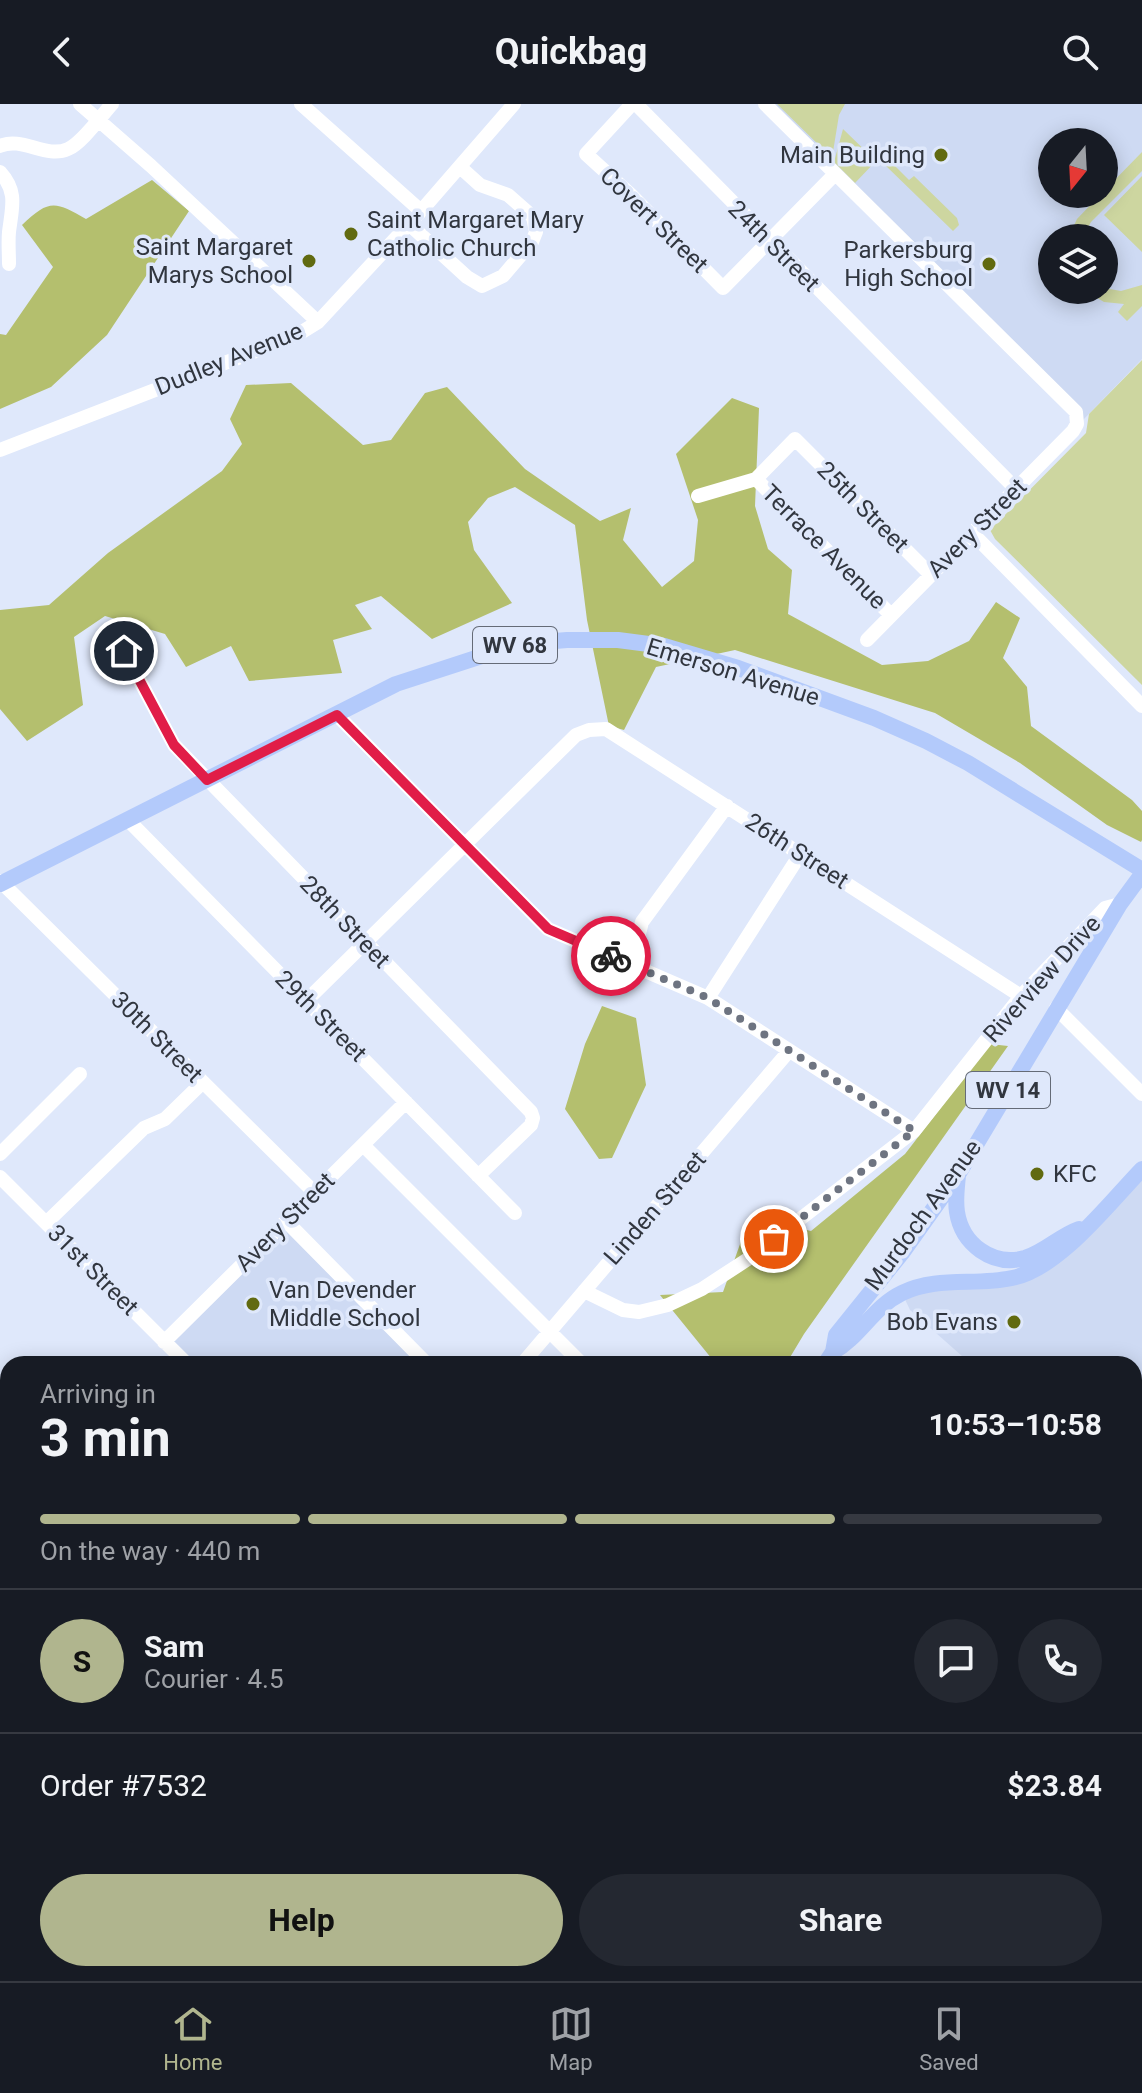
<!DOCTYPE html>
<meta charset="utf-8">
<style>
body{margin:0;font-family:Roboto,sans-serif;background:#242831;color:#f1f3f6;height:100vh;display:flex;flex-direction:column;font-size:30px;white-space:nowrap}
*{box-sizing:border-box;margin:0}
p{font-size:26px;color:#9ea1a6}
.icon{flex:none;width:44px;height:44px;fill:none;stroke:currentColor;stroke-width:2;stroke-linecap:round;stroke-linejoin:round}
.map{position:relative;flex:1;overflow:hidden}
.details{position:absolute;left:0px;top:1252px;width:1142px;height:626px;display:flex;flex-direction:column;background:#171b24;border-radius:24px 24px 0 0;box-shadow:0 4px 20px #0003}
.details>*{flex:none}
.needle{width:52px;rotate:198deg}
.controls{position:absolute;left:1038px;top:24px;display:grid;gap:16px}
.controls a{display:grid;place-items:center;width:80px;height:80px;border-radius:50%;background:#171b24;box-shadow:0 4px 20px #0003;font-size:40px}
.pin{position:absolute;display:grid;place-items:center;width:68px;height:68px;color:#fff;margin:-34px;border:4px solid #fff;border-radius:50%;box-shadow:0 2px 8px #0007}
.courier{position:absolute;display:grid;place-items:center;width:80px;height:80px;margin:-40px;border:6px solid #e11d48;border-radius:50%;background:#fff;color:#222;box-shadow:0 2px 10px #0007}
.head em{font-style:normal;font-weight:700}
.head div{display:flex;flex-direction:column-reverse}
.head{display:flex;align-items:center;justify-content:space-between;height:136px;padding:0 40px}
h1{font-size:52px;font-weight:700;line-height:60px}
.bar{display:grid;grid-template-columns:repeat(4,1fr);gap:12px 8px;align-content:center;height:96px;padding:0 40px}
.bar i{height:10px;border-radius:6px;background:#363941}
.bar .on{background:#b0b58e}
.bar p{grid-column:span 4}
.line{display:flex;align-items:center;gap:20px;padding:0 40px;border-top:2px solid #363941}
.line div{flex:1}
.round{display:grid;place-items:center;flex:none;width:84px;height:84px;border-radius:42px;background:#242831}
.primary-button{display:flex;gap:16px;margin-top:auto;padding:16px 40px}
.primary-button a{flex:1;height:92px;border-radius:48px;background:#b0b58e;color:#111;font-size:32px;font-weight:700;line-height:92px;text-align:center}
.primary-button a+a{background:#242831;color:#f1f3f6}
header{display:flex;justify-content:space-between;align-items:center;height:104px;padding:0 40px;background:#171b24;font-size:36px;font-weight:700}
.tabs{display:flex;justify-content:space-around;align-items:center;height:112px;border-top:2px solid #363941;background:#171b24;font-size:22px;color:#9ea1a6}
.tabs a{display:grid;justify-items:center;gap:4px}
.tabs .on{color:#b0b58e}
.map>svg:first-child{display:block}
</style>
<header><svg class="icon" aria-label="back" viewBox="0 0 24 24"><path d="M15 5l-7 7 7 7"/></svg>Quickbag<svg class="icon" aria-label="search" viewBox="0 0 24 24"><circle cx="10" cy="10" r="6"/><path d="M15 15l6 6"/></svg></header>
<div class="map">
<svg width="1142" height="1877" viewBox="0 0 1142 1877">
<rect width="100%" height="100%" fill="#dfe8fb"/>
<path fill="#cedaf3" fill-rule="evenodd" d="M 765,0 L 1142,0 L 1142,255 L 1083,316 ZM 1052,38 L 1104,38 L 1104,90 L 1052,90 ZM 1052,134 L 1104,134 L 1104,186 L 1052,186 Z
M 1142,1065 L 1142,1590 L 1134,1580 L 1134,1260 L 971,1260 L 910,1206 L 902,1189 L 1033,1168 Z
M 286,1117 L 427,1260 L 187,1260 L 164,1238 Z"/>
<path fill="#cdd6a0" d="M 777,0 L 845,0 L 839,11 L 832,54 Z
M 843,25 L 876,57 L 855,79 L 834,58 Z
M 1142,48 L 1142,67 L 1091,118 L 1082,134 L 1068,134 L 1077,115 L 1101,90 L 1104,90 L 1104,87 Z
M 890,57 L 909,76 L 914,72 L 957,114 L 959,121 L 953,127 L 885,61 Z
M 1142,72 L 1142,148 L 1104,111 Z
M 1142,181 L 1142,202 L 1127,217 L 1118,208 L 1124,200 L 1104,198 L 1084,186 L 1104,186 L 1104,184 L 1121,187 Z
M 1142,256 L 1142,581 L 995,435 L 990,426 L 1086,329 L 1089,310 Z"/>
<path fill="#b4bf6e" d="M 152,76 L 189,107 L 107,231 L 51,283 L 0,305 L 0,230 L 6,231 L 53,163 L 22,121 C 49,95 55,97 86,115 Z
M 291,279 L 363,341 L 391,336 L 425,289 L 447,283 L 525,365 L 600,417 L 631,404 L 623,436 L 662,483 L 694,457 L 698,416 L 676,350 L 732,294 L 759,304 L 755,402 L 768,445 L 792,466 L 788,510 L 882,561 L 928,557 L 969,537 L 996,498 L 1020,514 L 1003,554 L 1027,583 L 1031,622 L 1132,696 L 1142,707 L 1142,736 L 1141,738 L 1107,721 L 1020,659 L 935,609 L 735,546 L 656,563 L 624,626 L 609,622 L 587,516 L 575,421 L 515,383 L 488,394 L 468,418 L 474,446 L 512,499 L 432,535 L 381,492 L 355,501 L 372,525 L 333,536 L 342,569 L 249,577 L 231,542 L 186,563 L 165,530 L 105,512 L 74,533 L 83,601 L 27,637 L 0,605 L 0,506 L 49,501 L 108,449 L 222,367 L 242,340 L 230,315 L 246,281 Z
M 602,902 L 636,914 L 646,981 L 612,1054 L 599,1055 L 565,1005 L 585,940 Z
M 990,940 L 1008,942 L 804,1230 L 786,1260 L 716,1260 L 660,1191 L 723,1188 L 750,1112 L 811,1127 L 905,1050 Z"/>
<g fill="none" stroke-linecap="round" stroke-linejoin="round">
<path stroke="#fff" stroke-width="14" d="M 80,0 L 151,62 L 318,218
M 301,0 L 421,107
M 632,0 L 586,50 L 631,91 L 723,184 L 835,70
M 636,0 L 1016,385
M 765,0 L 1076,308 L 1077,320 L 1073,327 L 867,536
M 0,42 C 22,32 46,55 68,45 C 82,39 101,12 112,0
M 0,68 C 18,88 12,103 9,128 C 8,138 9,149 9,160
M 409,120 L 467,173 L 482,182 L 503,172 L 532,138 L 536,128 L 533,113 L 508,91 L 480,81 L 460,63
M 0,346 L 297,231 L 318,218 L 421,107 L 514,0
M 756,375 L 891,511
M 698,392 L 756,375 L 795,335 L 931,471
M 972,429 L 1142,602
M 124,547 L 174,641 L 531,1008 L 533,1014 L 531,1021 L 478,1072
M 337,611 L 548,825 L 708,894 L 914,1027
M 128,716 L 515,1109
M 0,777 L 315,1089
M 631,861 L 642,818 L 727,702
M 708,894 L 801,749
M 306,897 L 576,631 L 589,626 L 606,625 L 1021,892
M 1056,904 L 1142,990
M 363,1041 L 582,1260
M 0,1050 L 80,970
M 0,1073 L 187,1260
M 286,1117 L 427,1260
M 46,1119 L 144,1024 L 165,1015 L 203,978
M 584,1187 L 623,1206 L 639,1208 L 668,1201 L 702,1185 L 751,1153 L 914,1027 L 1021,892 L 1105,804 L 1120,800
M 164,1238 L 406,998
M 522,1260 L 789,947
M 0,1301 L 8,1309
M 0,1437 L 8,1429
M 0,1530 L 8,1538
M 1134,1610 L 1142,1602
M 1134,1690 L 1142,1698
M 0,1783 L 8,1791
M 0,1853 L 8,1845
M 1134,1855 L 1142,1863
M 84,1870 L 91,1877
M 340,1870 L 346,1877
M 530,1870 L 539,1877
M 745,1870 L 752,1877
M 947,1870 L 954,1877
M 860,1877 L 867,1870"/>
<path stroke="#b3cafb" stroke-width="16" d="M 0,780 L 396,580 L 519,540 L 567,536 L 618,536 L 664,542 L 738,564 L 874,614 L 926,637 L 968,659 L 1142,766
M 958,1071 C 957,1083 955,1096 957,1108 C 962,1140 992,1163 1025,1154 C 1045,1148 1059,1132 1079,1125
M 833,1248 C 860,1233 873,1203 902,1189 C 937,1172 975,1182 1012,1174 C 1059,1165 1109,1099 1142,1065
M 825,1260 L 833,1248 L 836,1231 L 902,1149 L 959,1069 L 1120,800 L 1142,770
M 512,1877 L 515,1870"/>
</g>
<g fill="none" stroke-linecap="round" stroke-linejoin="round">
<path stroke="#6e7481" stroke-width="8" stroke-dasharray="0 14.4" d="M 611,852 L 708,894 L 914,1027 L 774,1135"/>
<path stroke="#e11d48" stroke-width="10" d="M 124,547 L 174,641 L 207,676 L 337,611 L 548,825 L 611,852"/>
</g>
<g fill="#616a10" stroke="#dfe8fb" stroke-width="3">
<circle cx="941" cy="51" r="8"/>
<circle cx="351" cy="130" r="8"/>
<circle cx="309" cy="157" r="8"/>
<circle cx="989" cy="160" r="8"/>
<circle cx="1037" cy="1070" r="8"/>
<circle cx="253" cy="1200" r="8"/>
<circle cx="1014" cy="1218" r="8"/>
</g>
<g text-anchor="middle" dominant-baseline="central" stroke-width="7" stroke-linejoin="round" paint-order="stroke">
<g fill="#dfe8fb" stroke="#656b77" stroke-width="2">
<rect x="473" y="523" width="84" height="36" rx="6"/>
<rect x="966" y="968" width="84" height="36" rx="6"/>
</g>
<g font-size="22" font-weight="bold" fill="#31363f">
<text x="515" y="541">WV 68</text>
<text x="1008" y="986">WV 14</text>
</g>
<g font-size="24" fill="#31363f" stroke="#dfe8fb" text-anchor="end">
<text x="925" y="51">Main Building</text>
<text x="367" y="116" text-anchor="start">Saint Margaret Mary<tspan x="367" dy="28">Catholic Church</tspan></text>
<text x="293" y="143">Saint Margaret<tspan x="293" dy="28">Marys School</tspan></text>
<text x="973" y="146">Parkersburg<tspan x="973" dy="28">High School</tspan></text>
<text x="1053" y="1070" text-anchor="start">KFC</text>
<text x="269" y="1186" text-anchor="start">Van Devender<tspan x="269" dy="28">Middle School</tspan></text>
<text x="998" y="1218">Bob Evans</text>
</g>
<g font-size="24" fill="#31363f" stroke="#dfe8fb">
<text transform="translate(654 116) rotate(44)">Covert Street</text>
<text transform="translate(774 142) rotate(45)">24th Street</text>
<text transform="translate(229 255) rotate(-22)">Dudley Avenue</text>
<text transform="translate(863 403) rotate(45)">25th Street</text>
<text transform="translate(977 424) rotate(-45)">Avery Street</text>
<text transform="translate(824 443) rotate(45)">Terrace Avenue</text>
<text transform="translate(733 568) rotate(17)">Emerson Avenue</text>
<text transform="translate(797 747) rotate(33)">26th Street</text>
<text transform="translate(345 818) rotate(46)">28th Street</text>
<text transform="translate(1042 875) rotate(-48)">Riverview Drive</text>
<text transform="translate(321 912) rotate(45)">29th Street</text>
<text transform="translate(157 933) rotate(45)">30th Street</text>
<text transform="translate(655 1104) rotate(-49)">Linden Street</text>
<text transform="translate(923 1111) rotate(-54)">Murdoch Avenue</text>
<text transform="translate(285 1118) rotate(-45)">Avery Street</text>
<text transform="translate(93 1166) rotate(45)">31st Street</text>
</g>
</g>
</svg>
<div class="controls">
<a><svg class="needle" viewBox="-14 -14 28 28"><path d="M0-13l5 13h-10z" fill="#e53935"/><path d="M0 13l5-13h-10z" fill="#9ea1a6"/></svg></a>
<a><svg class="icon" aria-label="layers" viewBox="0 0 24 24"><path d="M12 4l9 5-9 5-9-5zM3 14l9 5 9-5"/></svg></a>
</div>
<div class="pin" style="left:774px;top:1135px;background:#ea580c"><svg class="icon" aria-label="bag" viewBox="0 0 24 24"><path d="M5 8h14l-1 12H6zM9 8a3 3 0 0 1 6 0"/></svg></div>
<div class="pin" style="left:124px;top:547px;background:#1f2937"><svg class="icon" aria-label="home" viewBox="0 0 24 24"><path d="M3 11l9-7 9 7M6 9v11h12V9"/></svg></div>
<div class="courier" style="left:611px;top:852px"><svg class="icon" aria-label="bike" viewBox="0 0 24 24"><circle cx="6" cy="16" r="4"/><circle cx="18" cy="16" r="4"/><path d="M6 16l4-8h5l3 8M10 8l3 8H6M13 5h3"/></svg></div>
<section class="details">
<div class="head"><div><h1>3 min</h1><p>Arriving in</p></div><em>10:53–10:58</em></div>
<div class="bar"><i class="on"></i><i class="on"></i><i class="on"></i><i></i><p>On the way · 440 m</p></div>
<div class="line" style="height:144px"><b class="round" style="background:#b0b58e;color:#111">S</b><div><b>Sam</b><p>Courier · 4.5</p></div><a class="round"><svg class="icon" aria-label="chat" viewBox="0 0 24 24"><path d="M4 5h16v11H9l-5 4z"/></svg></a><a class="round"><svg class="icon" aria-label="phone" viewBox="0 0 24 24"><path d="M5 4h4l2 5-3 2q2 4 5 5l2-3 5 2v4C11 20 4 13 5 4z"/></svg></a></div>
<div class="line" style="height:104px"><div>Order #7532</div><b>$23.84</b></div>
<div class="primary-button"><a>Help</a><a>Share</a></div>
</section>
</div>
<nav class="tabs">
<a class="on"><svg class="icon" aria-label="home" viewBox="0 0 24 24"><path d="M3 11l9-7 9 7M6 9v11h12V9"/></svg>Home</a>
<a><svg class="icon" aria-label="map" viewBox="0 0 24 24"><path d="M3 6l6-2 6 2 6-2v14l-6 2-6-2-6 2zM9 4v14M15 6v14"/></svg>Map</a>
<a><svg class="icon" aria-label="saved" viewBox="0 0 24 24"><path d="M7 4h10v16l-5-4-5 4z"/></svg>Saved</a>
</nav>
